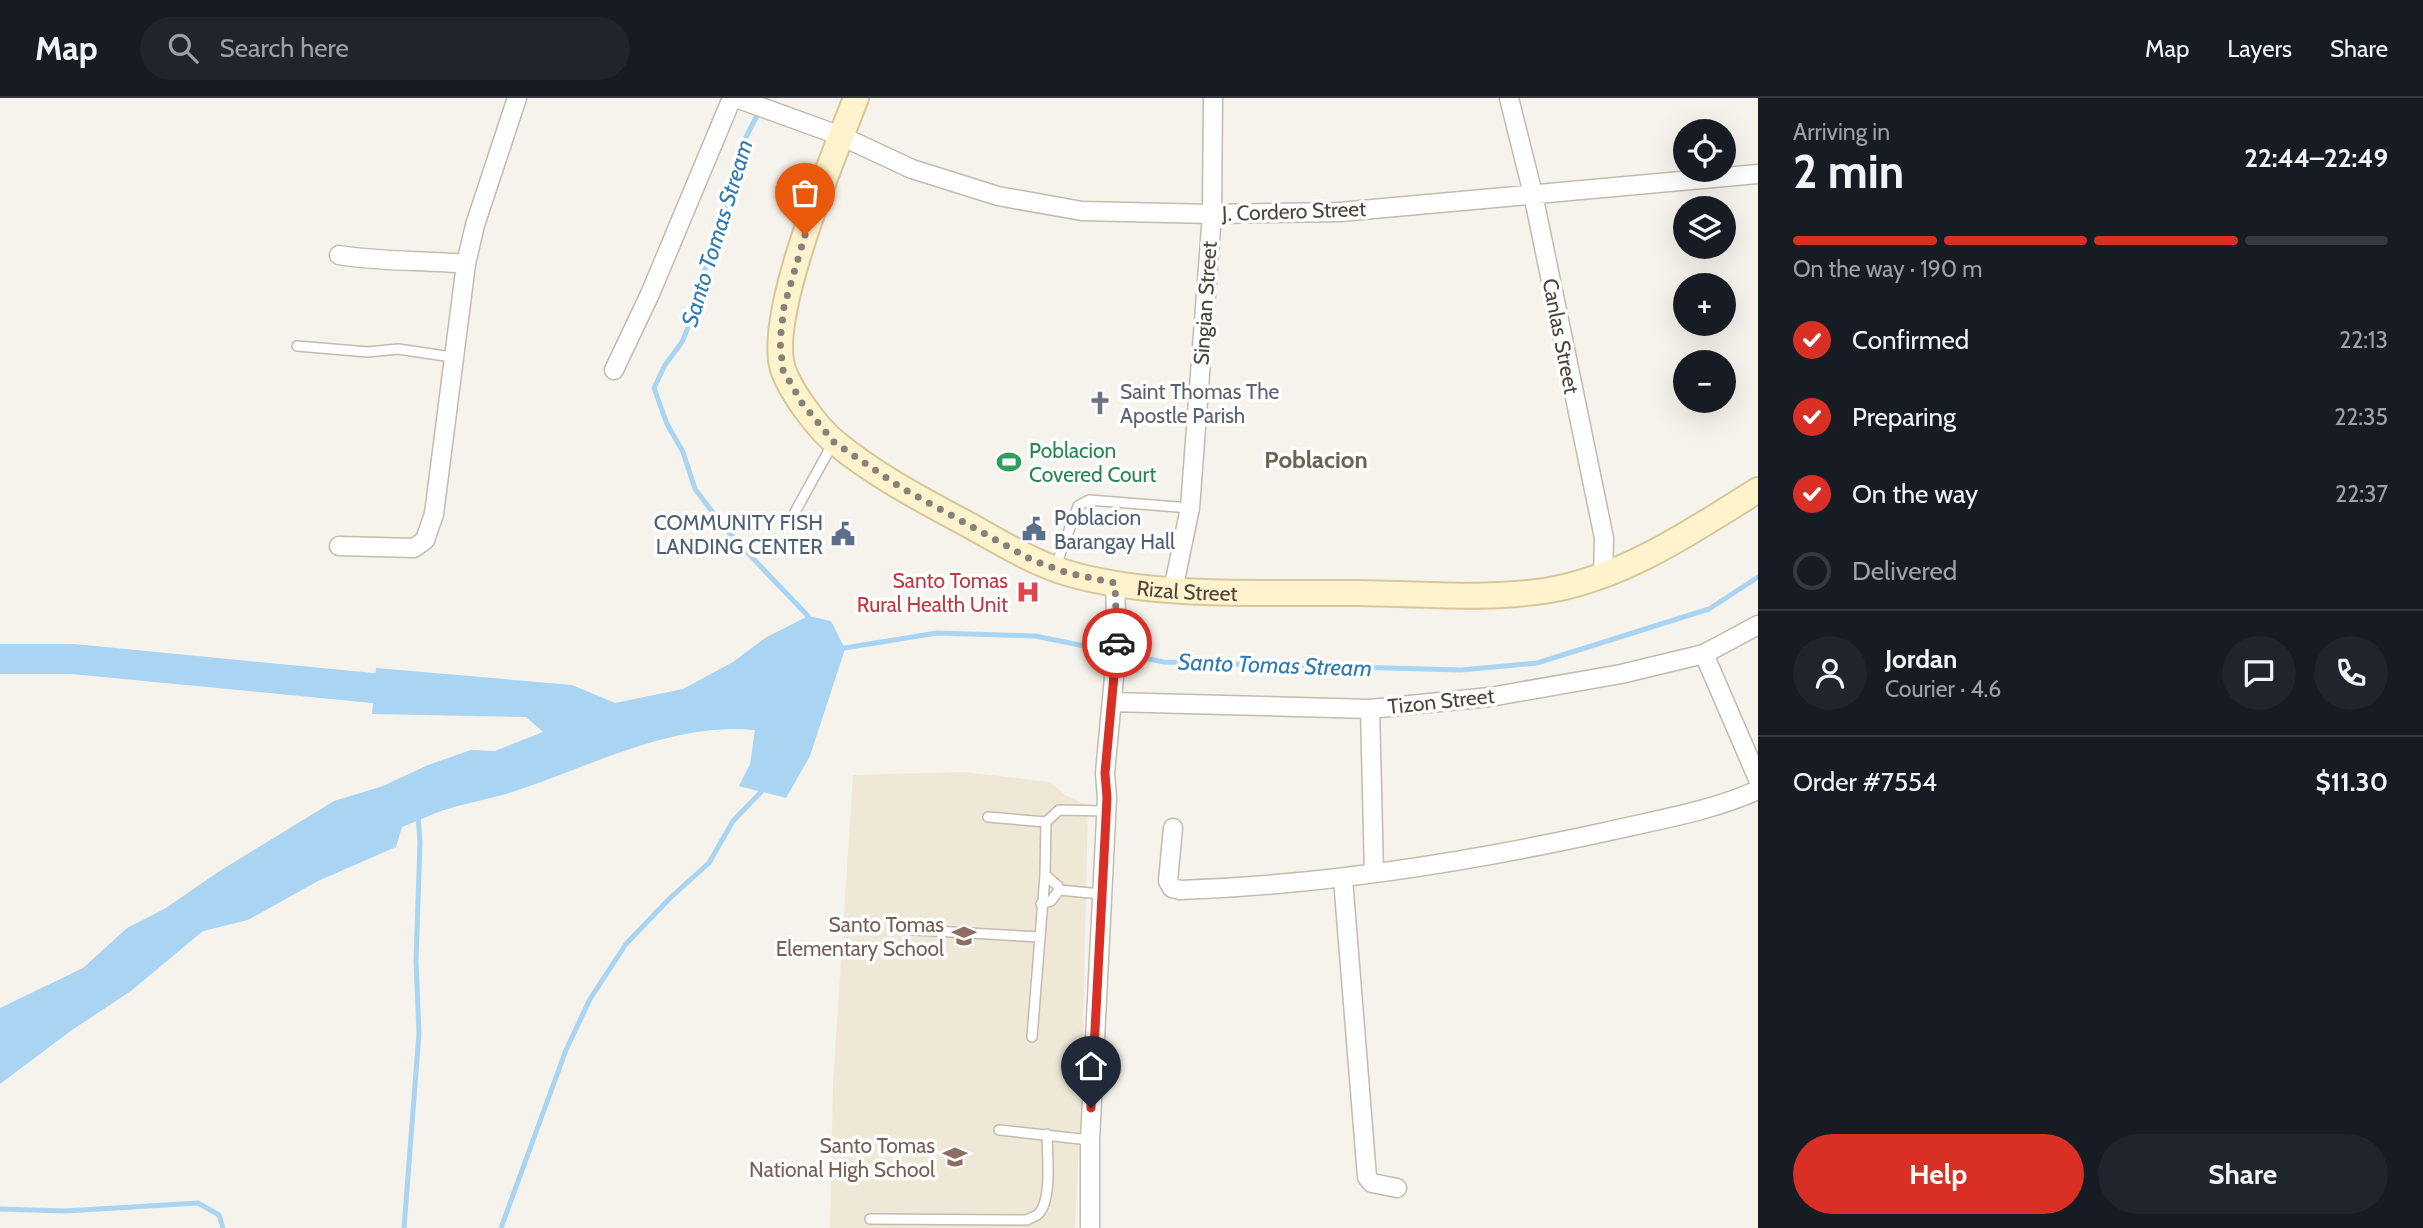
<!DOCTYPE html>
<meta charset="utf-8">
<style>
body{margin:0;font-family:Cabin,sans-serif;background:#20242c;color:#f1f3f6;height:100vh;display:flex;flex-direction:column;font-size:26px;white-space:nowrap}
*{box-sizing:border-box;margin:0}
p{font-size:23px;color:#9ea1a6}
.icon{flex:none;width:38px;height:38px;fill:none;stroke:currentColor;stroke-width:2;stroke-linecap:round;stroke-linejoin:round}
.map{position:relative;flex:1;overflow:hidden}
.side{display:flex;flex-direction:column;background:#171b24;width:665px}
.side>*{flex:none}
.fabs{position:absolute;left:1673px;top:21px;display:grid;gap:14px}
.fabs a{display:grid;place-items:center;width:63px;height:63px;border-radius:50%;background:#171b24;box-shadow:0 7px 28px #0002;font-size:35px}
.pin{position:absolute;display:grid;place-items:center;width:60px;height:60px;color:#fff;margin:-72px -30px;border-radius:50% 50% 50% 0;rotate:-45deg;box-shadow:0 0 7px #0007}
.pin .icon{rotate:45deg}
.courier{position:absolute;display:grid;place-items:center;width:70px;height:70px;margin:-35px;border:5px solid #d93025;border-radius:50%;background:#fff;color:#222;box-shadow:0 2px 9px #0007}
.head em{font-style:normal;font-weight:800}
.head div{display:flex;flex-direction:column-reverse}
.head{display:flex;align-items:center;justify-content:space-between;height:119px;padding:0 35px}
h1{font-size:46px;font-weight:800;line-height:52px}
.bar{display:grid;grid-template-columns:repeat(4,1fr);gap:10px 7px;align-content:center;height:84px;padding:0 35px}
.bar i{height:9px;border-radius:5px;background:#363941}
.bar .active{background:#d93025}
.bar p{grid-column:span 4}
.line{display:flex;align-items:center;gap:18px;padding:0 35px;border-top:2px solid #363941}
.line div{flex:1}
.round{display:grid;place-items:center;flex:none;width:74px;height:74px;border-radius:37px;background:#20242c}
ol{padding:0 35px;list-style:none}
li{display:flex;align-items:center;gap:21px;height:77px}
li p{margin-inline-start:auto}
li .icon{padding:7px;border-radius:50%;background:#d93025;color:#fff;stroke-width:4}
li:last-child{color:#9ea1a6}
li i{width:38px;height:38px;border:4px solid #363941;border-radius:50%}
.action{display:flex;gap:14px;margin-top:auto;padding:14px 35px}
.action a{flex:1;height:80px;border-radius:42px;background:#d93025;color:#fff;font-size:28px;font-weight:800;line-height:80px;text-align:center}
.action a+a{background:#20242c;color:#f1f3f6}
header{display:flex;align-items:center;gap:42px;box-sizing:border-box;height:98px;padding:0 35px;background:#171b24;border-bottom:2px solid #363941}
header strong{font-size:33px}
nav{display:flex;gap:38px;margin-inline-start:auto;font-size:24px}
.search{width:490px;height:63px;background:#20242c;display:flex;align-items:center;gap:18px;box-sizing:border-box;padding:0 24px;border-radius:38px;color:#9ea1a6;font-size:26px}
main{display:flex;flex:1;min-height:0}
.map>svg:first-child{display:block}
</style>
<header>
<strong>Map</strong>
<div class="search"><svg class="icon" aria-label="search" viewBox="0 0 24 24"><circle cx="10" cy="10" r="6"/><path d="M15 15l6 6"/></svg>Search here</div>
<nav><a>Map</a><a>Layers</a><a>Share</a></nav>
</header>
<main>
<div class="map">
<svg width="1758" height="1130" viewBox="0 0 1758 1130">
<rect width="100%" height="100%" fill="#f6f3ec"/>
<path fill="#efe8d6" d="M 963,674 L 1050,684 L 1065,697 L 1088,708 L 1082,982 L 1075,1130 L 830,1130 L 833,986 L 853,677 Z"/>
<path fill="#a9d4f2" d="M 808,518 L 831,523 L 845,551 L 810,658 L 786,700 L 739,688 L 750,666 L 755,632 C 676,624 597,665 524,690 C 497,700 468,704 441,713 C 428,718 415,724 402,729 L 396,749 L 318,783 L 248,822 L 203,833 L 131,893 L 72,932 L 0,986 L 0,910 L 83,870 L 127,830 L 166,810 L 218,774 L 334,703 L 383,688 L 428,667 L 471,652 L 495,653 L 543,634 L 526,619 L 372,616 L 376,570 L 572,587 L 615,605 L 683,591 L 733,564 L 765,540 Z"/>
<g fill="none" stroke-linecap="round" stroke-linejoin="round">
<path stroke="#a9d4f2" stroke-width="5" d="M 766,0 L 745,41 L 730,100 L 708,158 L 696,210 L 682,244 L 665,267 L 654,290 L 667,326 L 683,354 L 695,391 L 726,432 L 808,518 L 810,524
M 838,551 L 937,535 L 1035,538 L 1164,564 L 1461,572 L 1537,565 L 1709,511 L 1758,479
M 0,1111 L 65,1113 L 198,1105 L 219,1117 L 223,1130
M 404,1130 L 419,935 L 416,863 L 420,744 L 418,717
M 501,1130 L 566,952 L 590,901 L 626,846 L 670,800 L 709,765 L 733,723 L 761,694 L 764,687"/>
<path stroke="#a9d4f2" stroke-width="30" d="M 0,561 L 73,561 L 414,594"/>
<g stroke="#c2bbae" stroke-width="12">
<path id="lane" d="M 297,248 L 368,254 L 398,251 L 452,259
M 790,423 L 833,345
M 1055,470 L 1078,408 L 1089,402 L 1190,410
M 988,719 L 1046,724 L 1059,712 L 1106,713
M 1059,792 L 1101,796
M 1041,806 L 1051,803 L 1059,792 L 1058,788 L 1045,777
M 898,831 L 1039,839
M 1032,939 L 1045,777 L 1046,724
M 999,1032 L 1090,1042
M 870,1121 L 1027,1122 C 1030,1120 1034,1119 1037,1117 C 1053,1105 1047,1055 1047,1036"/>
</g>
<g stroke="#c2bbae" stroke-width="21">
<path id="street" d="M 736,0 L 841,38 L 912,71 L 998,98 L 1082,113 L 1212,116 L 1340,114 L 1758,76
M 1509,0 L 1533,96 L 1604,440 L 1603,477
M 339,157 C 381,164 423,162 466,166
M 614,272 L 650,196 L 732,0
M 339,448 L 414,450 L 425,442 L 434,416 L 466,166 L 475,127 L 517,0
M 1173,492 L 1190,410 L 1212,116 L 1213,0
M 1704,556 L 1758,681
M 1112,604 L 1370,611 L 1490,599 L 1621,576 L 1704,556 L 1758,527
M 1370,611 L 1374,775
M 1173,730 L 1168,783 L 1172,790 L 1180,792 C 1324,787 1464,765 1605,734 C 1656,722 1709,714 1758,692
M 1343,781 L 1367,1079 L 1372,1085 L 1397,1090
M 1090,1130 L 1090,1042 L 1107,700 L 1105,675 L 1117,548 L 1115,485"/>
</g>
<g stroke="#d6c79b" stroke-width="28">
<g id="secondary">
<path id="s1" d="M 856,0 C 835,55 763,223 784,274 C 792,295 818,331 836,345 C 876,378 924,403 969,427 C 1001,445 1032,464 1067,475 C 1155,501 1268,494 1359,495 C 1422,496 1488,502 1550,492 C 1627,478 1694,432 1758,392"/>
</g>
</g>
<use href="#lane" stroke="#fff" stroke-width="9"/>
<use href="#street" stroke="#fff" stroke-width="18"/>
<use href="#secondary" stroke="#fff3cd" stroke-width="24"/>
</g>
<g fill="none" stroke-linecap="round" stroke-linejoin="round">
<path stroke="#878178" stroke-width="7" stroke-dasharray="0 12.6" d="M 805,137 L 784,209 L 780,243 L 783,272 L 802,305 L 834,344 L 900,389 L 1034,463 L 1068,475 L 1115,485 L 1117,545"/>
<path stroke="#d93025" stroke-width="9" d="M 1091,1010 L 1107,700 L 1105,675 L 1117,545"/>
</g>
<defs>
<g id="church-bare" transform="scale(1.89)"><path d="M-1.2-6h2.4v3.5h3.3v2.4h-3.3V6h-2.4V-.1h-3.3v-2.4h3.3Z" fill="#6b7280" stroke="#fff" stroke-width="2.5" paint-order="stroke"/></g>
<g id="stadium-bare" transform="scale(1.89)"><path d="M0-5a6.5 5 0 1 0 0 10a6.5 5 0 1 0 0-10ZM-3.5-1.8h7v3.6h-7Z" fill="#2e9e5b" stroke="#fff" stroke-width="2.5" paint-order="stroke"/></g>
<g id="civic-bare" transform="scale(1.89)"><path d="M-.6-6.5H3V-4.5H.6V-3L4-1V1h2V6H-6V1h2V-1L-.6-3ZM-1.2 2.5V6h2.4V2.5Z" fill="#5c6f8a" stroke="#fff" stroke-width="2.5" paint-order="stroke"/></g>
<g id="hospital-bare" transform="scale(1.89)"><path d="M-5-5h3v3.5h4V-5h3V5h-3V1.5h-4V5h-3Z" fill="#e0444e" stroke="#fff" stroke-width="2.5" paint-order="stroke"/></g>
<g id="school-bare" transform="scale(1.89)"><path d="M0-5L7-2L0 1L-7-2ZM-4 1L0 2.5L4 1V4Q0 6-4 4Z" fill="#8d6e63" stroke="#fff" stroke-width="2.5" paint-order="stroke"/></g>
</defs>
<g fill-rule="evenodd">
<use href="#church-bare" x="1100" y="305"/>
<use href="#stadium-bare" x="1009" y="364"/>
<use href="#civic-bare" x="1034" y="431"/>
<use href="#civic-bare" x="843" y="436"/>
<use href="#hospital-bare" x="1028" y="494"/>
<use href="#school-bare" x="964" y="838"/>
<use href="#school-bare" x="955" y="1059"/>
</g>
<g text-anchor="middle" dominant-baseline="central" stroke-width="7" stroke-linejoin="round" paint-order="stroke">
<g font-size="21" fill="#4b4439" stroke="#fff">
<text transform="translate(1294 113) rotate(-2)">J. Cordero Street</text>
<text transform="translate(1205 205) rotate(-86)">Singian Street</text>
<text transform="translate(1561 238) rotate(79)">Canlas Street</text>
<text stroke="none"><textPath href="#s1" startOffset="763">Rizal Street</textPath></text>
<text transform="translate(1441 603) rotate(-6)">Tizon Street</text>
</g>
<g font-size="21" fill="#5b616d" stroke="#fff" text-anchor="start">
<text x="1120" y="293">Saint Thomas The<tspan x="1120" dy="24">Apostle Parish</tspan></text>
</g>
<g font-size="21" fill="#27864d" stroke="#fff" text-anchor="start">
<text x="1029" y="352">Poblacion<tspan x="1029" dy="24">Covered Court</tspan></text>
</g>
<g font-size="21" fill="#4e5e75" stroke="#fff" text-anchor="start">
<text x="1054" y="419">Poblacion<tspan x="1054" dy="24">Barangay Hall</tspan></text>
<text x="823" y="424" text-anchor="end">COMMUNITY FISH<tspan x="823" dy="24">LANDING CENTER</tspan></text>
</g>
<g font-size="21" fill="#be3a42" stroke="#fff" text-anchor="end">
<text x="1008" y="482">Santo Tomas<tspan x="1008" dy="24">Rural Health Unit</tspan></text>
</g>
<g font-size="21" fill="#785e54" stroke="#fff" text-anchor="end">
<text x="944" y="826">Santo Tomas<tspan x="944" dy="24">Elementary School</tspan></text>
<text x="935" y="1047">Santo Tomas<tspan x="935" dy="24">National High School</tspan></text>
</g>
<g font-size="23" font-style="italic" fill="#2e7ab2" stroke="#fff">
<text transform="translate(717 135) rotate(-73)">Santo Tomas Stream</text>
<text transform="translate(1275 567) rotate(2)">Santo Tomas Stream</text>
</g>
<g font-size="24" font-weight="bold" fill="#6e6250" stroke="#fff">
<text x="1316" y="361">Poblacion</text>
</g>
</g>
</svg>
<div class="fabs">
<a><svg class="icon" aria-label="locate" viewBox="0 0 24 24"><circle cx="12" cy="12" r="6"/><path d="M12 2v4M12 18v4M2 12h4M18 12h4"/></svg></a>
<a><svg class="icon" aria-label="layers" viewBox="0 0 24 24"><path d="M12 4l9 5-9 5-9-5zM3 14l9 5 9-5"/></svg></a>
<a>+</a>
<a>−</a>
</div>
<div class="pin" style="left:805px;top:137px;background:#ea580c"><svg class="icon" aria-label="bag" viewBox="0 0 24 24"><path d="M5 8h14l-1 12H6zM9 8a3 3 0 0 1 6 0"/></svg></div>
<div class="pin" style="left:1091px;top:1010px;background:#1f2937"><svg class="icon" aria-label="home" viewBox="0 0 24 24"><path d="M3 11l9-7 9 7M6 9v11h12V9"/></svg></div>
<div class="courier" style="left:1117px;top:545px"><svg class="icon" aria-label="car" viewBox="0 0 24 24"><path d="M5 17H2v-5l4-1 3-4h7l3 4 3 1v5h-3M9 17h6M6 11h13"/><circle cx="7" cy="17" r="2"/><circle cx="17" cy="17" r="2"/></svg></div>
</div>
<section class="side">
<div class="head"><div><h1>2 min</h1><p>Arriving in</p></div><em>22:44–22:49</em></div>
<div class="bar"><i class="active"></i><i class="active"></i><i class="active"></i><i></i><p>On the way · 190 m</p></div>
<ol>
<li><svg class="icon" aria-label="check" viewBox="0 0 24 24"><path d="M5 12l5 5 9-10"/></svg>Confirmed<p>22:13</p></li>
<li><svg class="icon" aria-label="check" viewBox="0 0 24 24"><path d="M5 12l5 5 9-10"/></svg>Preparing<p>22:35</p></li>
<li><svg class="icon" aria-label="check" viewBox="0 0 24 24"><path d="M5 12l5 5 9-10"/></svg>On the way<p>22:37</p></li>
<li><i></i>Delivered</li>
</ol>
<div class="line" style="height:126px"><a class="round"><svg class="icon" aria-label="person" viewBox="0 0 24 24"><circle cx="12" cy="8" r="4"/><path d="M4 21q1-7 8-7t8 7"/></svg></a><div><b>Jordan</b><p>Courier · 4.6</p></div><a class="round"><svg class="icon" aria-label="chat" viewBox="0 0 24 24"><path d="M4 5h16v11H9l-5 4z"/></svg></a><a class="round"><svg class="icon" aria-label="phone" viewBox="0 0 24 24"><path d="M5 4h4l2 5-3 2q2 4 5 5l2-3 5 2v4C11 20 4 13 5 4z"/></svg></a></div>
<div class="line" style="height:91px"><div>Order #7554</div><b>$11.30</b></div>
<div class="action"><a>Help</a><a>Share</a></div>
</section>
</main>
